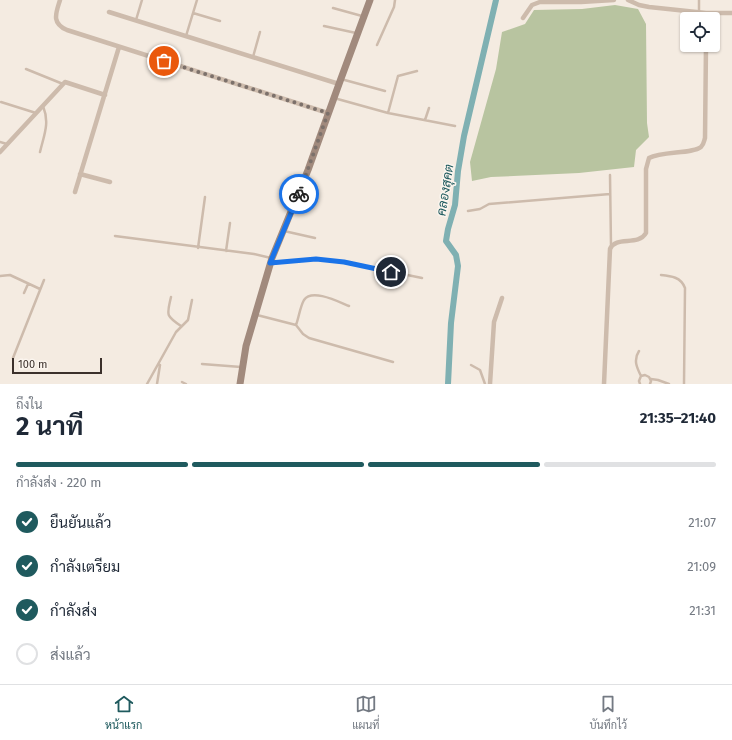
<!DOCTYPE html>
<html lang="th">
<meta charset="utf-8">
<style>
body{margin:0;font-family:"Fira Sans",Sarabun,sans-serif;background:#f6f6f7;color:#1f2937;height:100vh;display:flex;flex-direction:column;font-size:15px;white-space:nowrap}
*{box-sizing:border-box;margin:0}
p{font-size:13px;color:#747a83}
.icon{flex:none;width:22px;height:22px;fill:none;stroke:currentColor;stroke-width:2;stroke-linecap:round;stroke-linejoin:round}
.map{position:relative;height:384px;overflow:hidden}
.sheet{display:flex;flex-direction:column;background:#fff;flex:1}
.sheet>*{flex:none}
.buttons{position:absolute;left:680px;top:12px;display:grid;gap:8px}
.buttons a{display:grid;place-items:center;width:40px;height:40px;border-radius:4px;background:#fff;box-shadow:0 1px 3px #0004;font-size:20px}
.scale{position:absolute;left:12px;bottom:10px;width:90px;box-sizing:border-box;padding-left:4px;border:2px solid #3b302b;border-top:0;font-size:11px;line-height:14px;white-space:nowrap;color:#3b302b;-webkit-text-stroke:3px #fbf5ee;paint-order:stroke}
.pin{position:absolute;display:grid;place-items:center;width:34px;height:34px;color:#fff;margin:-17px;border:2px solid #fff;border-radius:50%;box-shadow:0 1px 4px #0007}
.courier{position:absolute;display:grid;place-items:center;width:40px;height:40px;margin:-20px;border:3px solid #1a73e8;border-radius:50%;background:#fff;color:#222;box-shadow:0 1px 5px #0007}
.overview em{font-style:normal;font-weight:700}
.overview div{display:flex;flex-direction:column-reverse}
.overview{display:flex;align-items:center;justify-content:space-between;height:68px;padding:0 16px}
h1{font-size:26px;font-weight:700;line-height:30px}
.bar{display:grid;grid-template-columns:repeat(4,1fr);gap:6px 4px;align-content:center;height:48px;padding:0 16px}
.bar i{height:5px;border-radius:3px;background:#e0e1e3}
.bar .current{background:#1f5a5e}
.bar p{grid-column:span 4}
ol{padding:0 16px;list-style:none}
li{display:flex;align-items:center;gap:12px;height:44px}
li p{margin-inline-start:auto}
li .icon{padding:4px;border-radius:50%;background:#1f5a5e;color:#fff;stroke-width:4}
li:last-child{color:#747a83}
li i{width:22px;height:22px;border:2px solid #e0e1e3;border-radius:50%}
.tabs{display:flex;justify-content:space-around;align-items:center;height:56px;border-top:1px solid #e0e1e3;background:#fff;font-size:11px;color:#747a83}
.tabs a{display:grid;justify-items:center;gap:2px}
.tabs .current{color:#1f5a5e}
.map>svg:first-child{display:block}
</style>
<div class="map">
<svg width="732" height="384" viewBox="0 0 732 384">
<rect width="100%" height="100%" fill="#f4ebe1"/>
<path fill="#b8c4a0" d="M 615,5 L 638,9 L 646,24 L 647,123 L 649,137 L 636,150 L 634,167 L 579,173 L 491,177 L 472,181 L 470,162 L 496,69 L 502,32 L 525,24 L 534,10 L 582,9 Z"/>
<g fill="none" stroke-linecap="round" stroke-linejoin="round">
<path stroke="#7fb0b2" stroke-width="6" d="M 448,384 L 451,323 L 458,266 L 456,255 L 446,241 L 448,229 L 455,205 L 458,171 L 464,136 L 496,0"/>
<path stroke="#cdbbac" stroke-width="2.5" d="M 333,8 L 362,16
M 699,12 L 699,0
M 193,13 L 220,21
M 136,20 L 142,0
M 324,26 L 356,33
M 186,36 L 197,0
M 377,45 L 394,7 L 395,0
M 253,57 L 260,32
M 26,69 L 63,84
M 341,79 L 385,91
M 334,98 L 388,113 L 455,126
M 1,102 L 36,113
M 388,113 L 398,76 L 417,71
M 425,120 L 429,108
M 0,142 L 7,144
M 40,152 C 44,135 50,123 43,106
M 610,175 L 611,246
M 468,211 L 480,209 L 489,204 L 610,194
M 284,231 L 315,238
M 115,236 L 254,254 L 271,258
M 198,248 L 205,197
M 226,251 L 230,223
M 272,263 L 316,259 L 344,262 L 422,278
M 661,275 C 671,276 681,277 685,288 L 684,384
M 0,276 L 10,275 L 40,289
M 24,293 L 28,284
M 171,297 C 167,315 165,315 181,326
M 257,315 L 296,325 L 303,334 L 309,338 L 393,362
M 296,325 C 299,317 300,307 304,300 C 312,288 339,302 349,306
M 639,351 C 633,360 637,368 641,376
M 13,358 L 44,280
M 202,364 L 241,367
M 471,365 L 480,370 L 485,384
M 651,379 L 658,380 L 669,384
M 182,382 L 186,384
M 147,384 L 176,332 L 188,320 L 192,300
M 157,384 L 160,365
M 640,384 L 639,381 L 641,376 L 645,375 L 649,377 L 651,381 L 650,384"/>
<path stroke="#cdbbac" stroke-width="4.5" d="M 60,0 C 56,13 51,23 67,30 L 328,113
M 628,0 L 639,5 L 649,7 L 706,13 L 732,13
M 109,12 L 339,84
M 523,18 L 532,5 L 540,2 L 581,2 L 614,0
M 706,19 L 706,13
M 0,152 L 65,82 L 105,95
M 80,174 L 110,182
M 75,192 L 119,47
M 490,384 L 494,322 L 502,298
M 604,384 L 610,249 C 616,235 638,247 646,233 L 646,169 L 649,158 C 662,151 692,154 701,147 C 704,144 704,141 705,138 L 706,45"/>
<path stroke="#a18a7d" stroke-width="7" d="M 240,384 L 246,346 L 272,258 L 308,170 L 339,84 L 370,0"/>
</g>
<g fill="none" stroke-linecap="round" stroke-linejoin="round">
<path stroke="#7c716b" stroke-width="4" stroke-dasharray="0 7.2" d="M 164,61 L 328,113 L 299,194"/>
<path stroke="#1a73e8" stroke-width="5" d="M 299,194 L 270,263 L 316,259 L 344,262 L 391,272"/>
</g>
<g text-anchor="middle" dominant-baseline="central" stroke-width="3" stroke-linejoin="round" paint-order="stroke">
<g font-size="13" font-style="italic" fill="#1f5a5e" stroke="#fbf5ee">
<text transform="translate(445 190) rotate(-81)">คลองสุคต</text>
</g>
</g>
</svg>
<div class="buttons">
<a><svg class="icon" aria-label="locate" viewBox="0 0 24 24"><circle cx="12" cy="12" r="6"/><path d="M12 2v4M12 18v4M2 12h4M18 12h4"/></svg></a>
</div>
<div class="scale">100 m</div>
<div class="pin" style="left:164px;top:61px;background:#ea580c"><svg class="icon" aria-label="bag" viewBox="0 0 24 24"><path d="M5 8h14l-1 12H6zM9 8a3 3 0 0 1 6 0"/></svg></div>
<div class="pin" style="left:391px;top:272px;background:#1f2937"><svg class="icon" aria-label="home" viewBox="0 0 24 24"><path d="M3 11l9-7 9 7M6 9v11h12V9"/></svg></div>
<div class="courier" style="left:299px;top:194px"><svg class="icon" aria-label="bike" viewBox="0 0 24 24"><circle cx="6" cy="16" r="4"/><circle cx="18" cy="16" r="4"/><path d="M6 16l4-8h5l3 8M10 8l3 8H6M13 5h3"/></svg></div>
</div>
<section class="sheet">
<div class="overview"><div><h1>2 นาที</h1><p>ถึงใน</p></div><em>21:35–21:40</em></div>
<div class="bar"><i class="current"></i><i class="current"></i><i class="current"></i><i></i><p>กำลังส่ง · 220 m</p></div>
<ol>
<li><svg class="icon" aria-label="check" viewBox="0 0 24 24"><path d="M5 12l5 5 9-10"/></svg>ยืนยันแล้ว<p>21:07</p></li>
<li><svg class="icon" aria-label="check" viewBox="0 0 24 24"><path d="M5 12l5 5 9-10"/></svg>กำลังเตรียม<p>21:09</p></li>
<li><svg class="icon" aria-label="check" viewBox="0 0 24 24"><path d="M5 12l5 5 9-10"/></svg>กำลังส่ง<p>21:31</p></li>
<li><i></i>ส่งแล้ว</li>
</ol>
</section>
<nav class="tabs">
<a class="current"><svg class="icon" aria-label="home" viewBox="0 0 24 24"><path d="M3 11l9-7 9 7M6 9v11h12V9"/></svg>หน้าแรก</a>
<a><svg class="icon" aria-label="map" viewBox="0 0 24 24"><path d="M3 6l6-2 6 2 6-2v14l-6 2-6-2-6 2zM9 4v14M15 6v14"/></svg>แผนที่</a>
<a><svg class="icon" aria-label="saved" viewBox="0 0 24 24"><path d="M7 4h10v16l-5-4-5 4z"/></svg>บันทึกไว้</a>
</nav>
